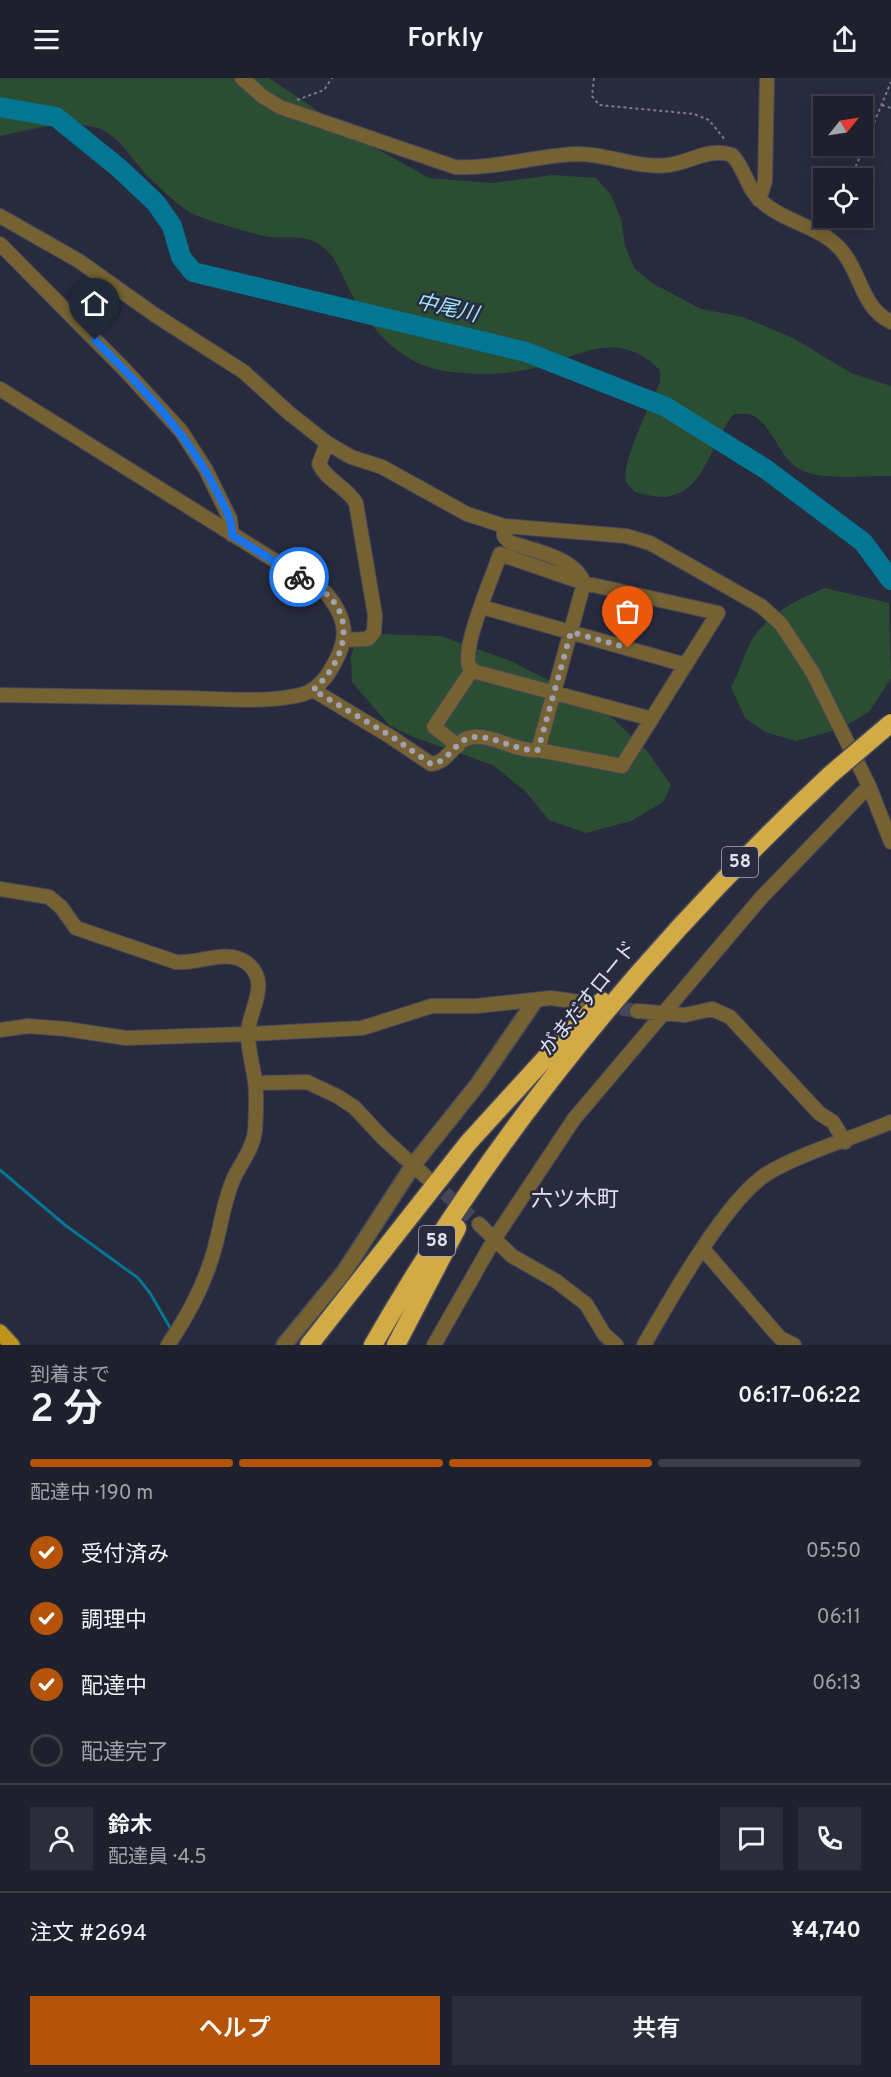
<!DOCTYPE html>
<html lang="ja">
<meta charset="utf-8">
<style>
body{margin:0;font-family:Overpass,"Noto Sans JP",sans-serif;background:#2b2d3a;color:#f1f3f6;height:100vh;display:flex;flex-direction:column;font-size:22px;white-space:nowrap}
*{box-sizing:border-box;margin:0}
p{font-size:20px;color:#a1a3aa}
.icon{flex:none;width:33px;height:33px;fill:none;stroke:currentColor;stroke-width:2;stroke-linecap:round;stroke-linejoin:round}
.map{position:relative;height:1267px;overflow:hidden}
.side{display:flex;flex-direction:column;background:#1e202e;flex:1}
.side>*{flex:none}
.needle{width:39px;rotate:60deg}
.controls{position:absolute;left:813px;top:18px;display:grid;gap:12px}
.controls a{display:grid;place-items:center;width:60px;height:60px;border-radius:0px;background:#1e202e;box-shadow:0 3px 15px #0003,0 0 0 2px #3c3e4a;font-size:30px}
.pin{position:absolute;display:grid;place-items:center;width:51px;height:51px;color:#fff;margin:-62px -26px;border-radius:50% 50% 50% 0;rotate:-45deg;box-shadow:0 0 6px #0007}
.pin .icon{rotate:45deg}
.courier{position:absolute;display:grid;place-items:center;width:60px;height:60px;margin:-30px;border:4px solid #1a73e8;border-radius:50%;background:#fff;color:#222;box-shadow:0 2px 8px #0007}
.head em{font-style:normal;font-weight:600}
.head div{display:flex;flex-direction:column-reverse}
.head{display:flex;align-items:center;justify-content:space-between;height:102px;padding:0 30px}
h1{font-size:39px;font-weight:600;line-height:45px}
.bar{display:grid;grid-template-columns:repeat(4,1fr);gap:9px 6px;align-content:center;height:72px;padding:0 30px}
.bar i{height:8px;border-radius:4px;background:#3c3e4a}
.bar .active{background:#b45309}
.bar p{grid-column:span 4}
.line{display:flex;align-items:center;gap:15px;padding:0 30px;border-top:2px solid #3c3e4a}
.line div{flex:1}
.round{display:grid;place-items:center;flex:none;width:63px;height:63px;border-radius:0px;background:#2b2d3a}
ol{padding:0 30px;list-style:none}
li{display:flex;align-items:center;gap:18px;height:66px}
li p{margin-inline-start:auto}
li .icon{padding:6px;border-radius:50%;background:#b45309;color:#fff;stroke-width:4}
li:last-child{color:#a1a3aa}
li i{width:33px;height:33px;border:3px solid #3c3e4a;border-radius:50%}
.action{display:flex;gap:12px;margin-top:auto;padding:12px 30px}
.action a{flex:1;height:69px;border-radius:0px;background:#b45309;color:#fff;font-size:24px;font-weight:600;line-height:69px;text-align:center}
.action a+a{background:#2b2d3a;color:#f1f3f6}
header{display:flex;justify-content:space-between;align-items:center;height:78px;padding:0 30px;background:#1e202e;font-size:27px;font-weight:600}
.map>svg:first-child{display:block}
</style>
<header><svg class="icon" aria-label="menu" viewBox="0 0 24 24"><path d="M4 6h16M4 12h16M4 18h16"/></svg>Forkly<svg class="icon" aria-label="share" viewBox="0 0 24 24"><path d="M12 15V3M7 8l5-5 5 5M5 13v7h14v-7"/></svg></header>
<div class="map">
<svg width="891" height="1267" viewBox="0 0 891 1267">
<rect width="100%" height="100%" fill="#282b3e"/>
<path fill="#2b4e33" d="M 0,0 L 269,0 L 361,62 L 429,100 L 493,105 L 553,97 L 596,100 L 611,117 L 621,141 L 625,168 L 635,191 L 652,205 L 701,231 L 743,239 L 793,260 L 851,295 L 891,308 L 891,398 C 866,397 819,404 798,390 C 778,378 773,347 752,337 C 748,335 739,336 734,336 C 711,361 706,417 663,419 C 654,419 644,416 635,414 C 632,411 627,407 626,403 C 621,384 652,324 660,304 L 660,292 C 614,247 577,282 525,292 C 498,297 467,297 439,292 C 398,283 369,249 350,213 C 342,198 337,179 322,168 C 307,156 287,161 269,159 C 259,158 200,140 191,135 C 177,126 162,112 150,100 C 132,83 119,55 94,49 C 63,41 30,52 0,58 Z
M 825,510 L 889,525 L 891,600 L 869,634 L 840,651 L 796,663 L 765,654 L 745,640 L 731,609 C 739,595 747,567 755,557 C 773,533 799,521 825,510 Z
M 376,556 L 441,558 L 511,583 L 602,630 L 647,673 L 671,707 L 663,724 L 631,743 L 586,755 L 549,742 L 524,712 L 493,687 L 413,659 L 389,647 L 352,604 L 351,579 L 355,563 Z"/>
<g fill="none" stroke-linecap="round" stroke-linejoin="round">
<path stroke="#027692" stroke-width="3" d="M 0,1092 L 65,1147 L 138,1200 L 150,1215 L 172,1253"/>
<path stroke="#027692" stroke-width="20" d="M 0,29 L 56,39 L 119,90 L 156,125 L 172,148 L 181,179 L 193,194 L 526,274 L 666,329 L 767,392 L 863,464 L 891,502"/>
<path stroke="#444659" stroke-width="14" stroke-dasharray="14 7" stroke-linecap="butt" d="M 579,924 L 637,933
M 429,1101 L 479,1146"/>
<g stroke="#45485a" stroke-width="16">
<path id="minor" d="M 242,0 L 262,18 L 280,29 L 455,89 C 497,91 537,77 578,76 C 609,76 638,91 669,87 C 691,84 710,69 732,77 C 745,90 747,111 761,123 C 786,146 825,148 845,177 C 862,201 863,230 891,244
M 759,122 L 765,103 L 767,0
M 0,138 L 79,183 L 155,237 L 244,294 L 289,335 L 327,365 L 351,379 L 382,389 L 467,436 L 504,448 L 626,458 L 650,465 L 761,528 L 781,546 L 813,595 L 869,708 L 891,764
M 0,166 L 124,291 L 181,353 L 206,392 L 230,441 L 232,457
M 0,311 L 325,514 C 350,543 349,564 328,596 C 321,606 313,614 300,617 C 264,625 223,621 186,620 C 124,619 62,618 0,617
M 327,365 L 319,386 C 326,402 347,409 356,425 L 375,537 L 374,554 L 368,561 L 345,562
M 504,448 L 504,458 L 509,464 C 531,472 575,479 584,505 L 538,672
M 482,529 L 686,587
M 313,612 L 391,659 L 431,686 C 449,685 455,660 473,659 C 495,657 516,674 538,672 L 622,688 L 718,535 L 584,505 L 500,476 C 492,500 466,560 468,583 C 468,589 472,591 476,594 L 652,641
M 458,668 L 434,649 L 472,592
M 0,811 L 49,819 L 61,829 L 76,850 L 176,884 C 200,886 226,870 247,885 C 271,904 250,931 248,953 C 247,969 253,987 255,1003 C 257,1018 256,1037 255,1053 C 253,1072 240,1085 233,1102 C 224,1123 221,1147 215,1169 C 206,1203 188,1238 168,1267
M 637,933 L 685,937 L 712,931 L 730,939 L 819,1035 L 833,1044 L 845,1064
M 0,952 L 28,948 L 66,951 L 126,960 L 248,956 L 362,950 L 432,928 L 476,928 L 551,920 L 579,924
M 255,1005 L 307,1004 L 337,1018 L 354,1029 L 383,1060 L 426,1099
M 479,1146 L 512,1178 L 556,1203 L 586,1226 L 604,1256 L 616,1267
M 703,1171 L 780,1260 L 794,1267
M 434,1267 L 495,1160 L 574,1041 L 761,820 L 869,708
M 644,1267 C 669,1223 725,1124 765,1097 C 798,1076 853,1060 891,1044"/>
</g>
<g stroke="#45485a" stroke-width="18">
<path id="tertiary" d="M 284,1267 L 344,1194 L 414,1086 L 478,1006 L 535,923"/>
</g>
<g stroke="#45485a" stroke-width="18">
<path id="primary" d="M 0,1254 L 12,1267"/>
</g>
<g stroke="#45485a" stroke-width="21">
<path id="motorway" d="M 309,1267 L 468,1065 L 551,974 L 602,923
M 373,1267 C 494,1055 652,864 830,697
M 396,1267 L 457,1150"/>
</g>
<path stroke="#787b8b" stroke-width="2" stroke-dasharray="3 3" stroke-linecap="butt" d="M 594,0 L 592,18 L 599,27 L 694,36 L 709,42 L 726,63
M 297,22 L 324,12 L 332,0
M 882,27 L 891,30
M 851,100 L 891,4
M 834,144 L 835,140"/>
<use href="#minor" stroke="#756132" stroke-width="14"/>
<use href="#tertiary" stroke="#756132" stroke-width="15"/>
<use href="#primary" stroke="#be941d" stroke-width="15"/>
<use href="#motorway" stroke="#d2aa46" stroke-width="18"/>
<g stroke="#45485a" stroke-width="21" stroke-linecap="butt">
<path id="motorway-bridge" d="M 830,697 L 891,645"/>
</g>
<use href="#motorway-bridge" stroke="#d2aa46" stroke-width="18"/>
</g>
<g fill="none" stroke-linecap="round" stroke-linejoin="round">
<path stroke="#a0a2b1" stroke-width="6" stroke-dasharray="0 10.8" d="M 299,499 C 307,504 316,508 324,514 C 359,542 342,587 313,612 L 391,658 L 431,686 C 449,685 455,661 473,659 C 495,657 516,674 538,672 L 571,554 L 628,570"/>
<path stroke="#1a73e8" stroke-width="8" d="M 95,262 C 142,310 189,356 219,418 C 225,430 233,443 232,457 L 299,499"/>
</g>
<g text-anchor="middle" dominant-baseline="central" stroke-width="5" stroke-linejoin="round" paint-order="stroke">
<g fill="#282b3e" stroke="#a9abba" stroke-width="1.5">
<rect x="722" y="769" width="36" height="30" rx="4.5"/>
<rect x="419" y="1148" width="36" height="30" rx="4.5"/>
</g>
<g font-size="18" font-weight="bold" fill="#e0e2ef">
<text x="740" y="784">58</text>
<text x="437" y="1163">58</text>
</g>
<g font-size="20" fill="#e0e2ef" stroke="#282b3e">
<text transform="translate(589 921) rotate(-51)">がまだすロード</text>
</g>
<g font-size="21" font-style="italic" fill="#a0e5fc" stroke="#282b3e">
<text transform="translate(447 231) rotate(13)">中尾川</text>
</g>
<g font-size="22" fill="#e0e2ef" stroke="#282b3e">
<text x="575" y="1122">六ツ木町</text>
</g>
</g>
</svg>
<div class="controls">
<a><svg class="needle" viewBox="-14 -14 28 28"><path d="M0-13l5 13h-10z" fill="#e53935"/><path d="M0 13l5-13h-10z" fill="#a1a3aa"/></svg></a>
<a><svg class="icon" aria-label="locate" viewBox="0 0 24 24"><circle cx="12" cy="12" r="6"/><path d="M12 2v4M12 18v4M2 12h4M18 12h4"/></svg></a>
</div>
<div class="pin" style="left:628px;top:570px;background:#ea580c"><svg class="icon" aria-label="bag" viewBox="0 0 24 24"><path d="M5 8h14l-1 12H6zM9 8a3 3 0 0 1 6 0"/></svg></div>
<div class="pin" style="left:95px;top:262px;background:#1f2937"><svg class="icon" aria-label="home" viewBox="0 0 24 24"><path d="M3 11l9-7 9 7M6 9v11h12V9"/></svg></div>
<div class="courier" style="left:299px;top:499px"><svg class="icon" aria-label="bike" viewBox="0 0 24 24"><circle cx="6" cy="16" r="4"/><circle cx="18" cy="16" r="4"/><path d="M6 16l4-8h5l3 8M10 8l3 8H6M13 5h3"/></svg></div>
</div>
<section class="side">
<div class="head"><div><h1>2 分</h1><p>到着まで</p></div><em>06:17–06:22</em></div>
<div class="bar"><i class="active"></i><i class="active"></i><i class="active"></i><i></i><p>配達中 · 190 m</p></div>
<ol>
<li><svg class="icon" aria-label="check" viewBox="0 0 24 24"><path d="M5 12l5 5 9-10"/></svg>受付済み<p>05:50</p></li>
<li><svg class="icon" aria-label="check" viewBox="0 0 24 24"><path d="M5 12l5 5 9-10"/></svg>調理中<p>06:11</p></li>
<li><svg class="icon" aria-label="check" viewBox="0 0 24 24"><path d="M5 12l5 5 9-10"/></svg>配達中<p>06:13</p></li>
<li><i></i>配達完了</li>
</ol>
<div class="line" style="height:108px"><a class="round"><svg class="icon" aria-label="person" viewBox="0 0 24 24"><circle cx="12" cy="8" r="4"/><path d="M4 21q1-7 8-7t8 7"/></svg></a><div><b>鈴木</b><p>配達員 · 4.5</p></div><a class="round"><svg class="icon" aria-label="chat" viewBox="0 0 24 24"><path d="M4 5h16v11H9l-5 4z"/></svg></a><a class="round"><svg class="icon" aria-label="phone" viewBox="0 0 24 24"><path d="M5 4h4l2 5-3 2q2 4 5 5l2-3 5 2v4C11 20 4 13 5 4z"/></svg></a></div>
<div class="line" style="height:78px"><div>注文 #2694</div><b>¥4,740</b></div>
<div class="action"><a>ヘルプ</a><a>共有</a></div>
</section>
